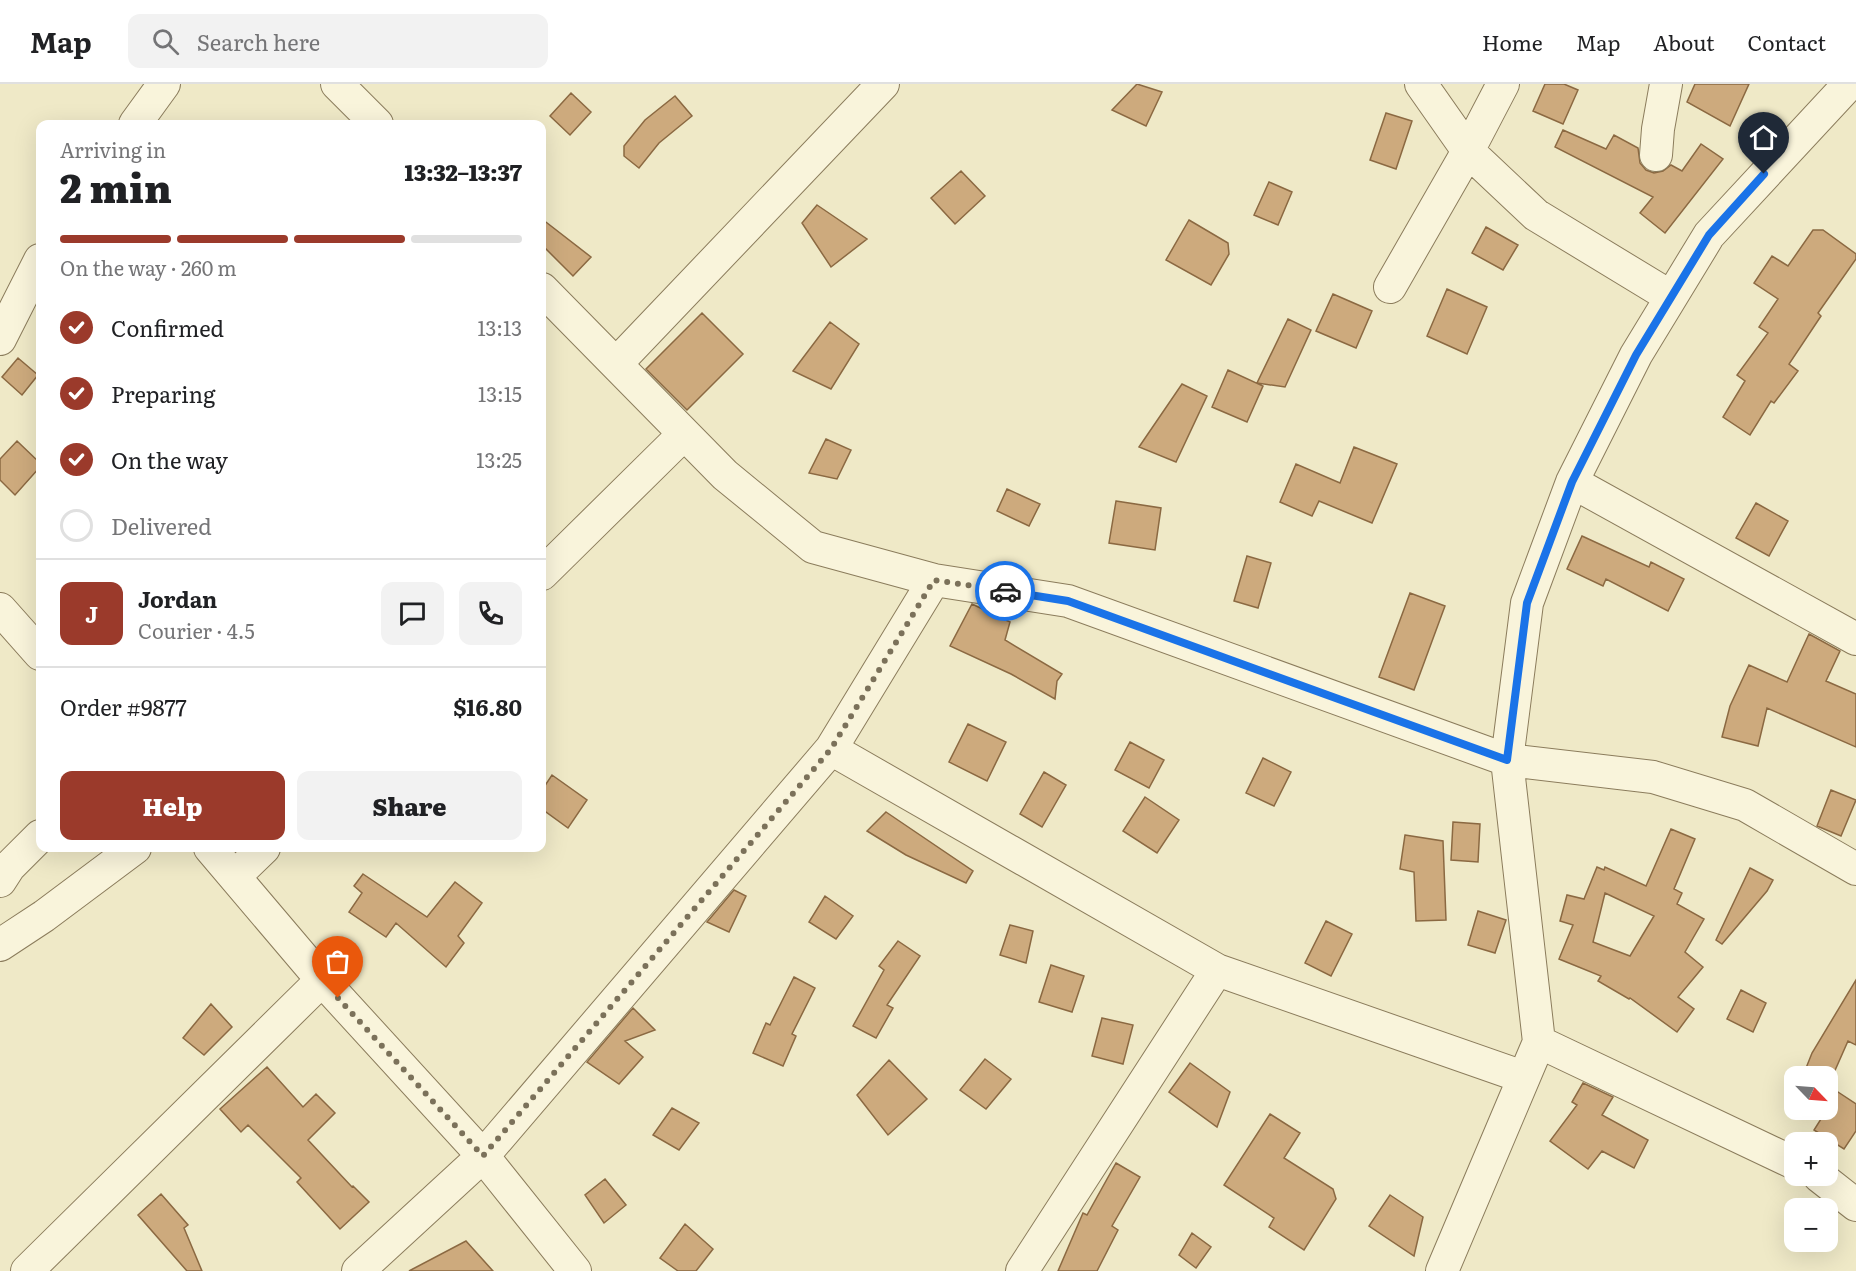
<!DOCTYPE html>
<meta charset="utf-8">
<style>
body{margin:0;font-family:Literata,serif;background:#f2f2f2;color:#202124;height:100vh;display:flex;flex-direction:column;font-size:22px;white-space:nowrap}
*{box-sizing:border-box;margin:0}
p{font-size:20px;color:#757577}
.icon{flex:none;width:33px;height:33px;fill:none;stroke:currentColor;stroke-width:2;stroke-linecap:round;stroke-linejoin:round}
.map{position:relative;flex:1;overflow:hidden}
.sheet{position:absolute;left:36px;top:36px;width:510px;height:732px;display:flex;flex-direction:column;background:#fff;border-radius:12px;box-shadow:0 6px 24px #0002}
.sheet>*{flex:none}
.needle{width:39px;rotate:115deg}
.fabs{position:absolute;left:1784px;top:982px;display:grid;gap:12px}
.fabs a{display:grid;place-items:center;width:54px;height:54px;border-radius:12px;background:#fff;box-shadow:0 6px 24px #0002;font-size:30px}
.pin{position:absolute;display:grid;place-items:center;width:51px;height:51px;color:#fff;margin:-62px -26px;border-radius:50% 50% 50% 0;rotate:-45deg;box-shadow:0 0 6px #0007}
.pin .icon{rotate:45deg}
.courier{position:absolute;display:grid;place-items:center;width:60px;height:60px;margin:-30px;border:4px solid #1a73e8;border-radius:50%;background:#fff;color:#222;box-shadow:0 2px 8px #0007}
.headline em{font-style:normal;font-weight:800}
.headline div{display:flex;flex-direction:column-reverse}
.headline{display:flex;align-items:center;justify-content:space-between;height:102px;padding:0 24px}
h1{font-size:39px;font-weight:800;line-height:45px}
.bar{display:grid;grid-template-columns:repeat(4,1fr);gap:9px 6px;align-content:center;height:72px;padding:0 24px}
.bar i{height:8px;border-radius:4px;background:#e0e0e0}
.bar .selected{background:#9b3a2b}
.bar p{grid-column:span 4}
.line{display:flex;align-items:center;gap:15px;padding:0 24px;border-top:2px solid #e0e0e0}
.line div{flex:1}
.round{display:grid;place-items:center;flex:none;width:63px;height:63px;border-radius:12px;background:#f2f2f2}
ol{padding:0 24px;list-style:none}
li{display:flex;align-items:center;gap:18px;height:66px}
li p{margin-inline-start:auto}
li .icon{padding:6px;border-radius:50%;background:#9b3a2b;color:#fff;stroke-width:4}
li:last-child{color:#757577}
li i{width:33px;height:33px;border:3px solid #e0e0e0;border-radius:50%}
.primary-button{display:flex;gap:12px;margin-top:auto;padding:12px 24px}
.primary-button a{flex:1;height:69px;border-radius:12px;background:#9b3a2b;color:#fff;font-size:24px;font-weight:800;line-height:69px;text-align:center}
.primary-button a+a{background:#f2f2f2;color:#202124}
header{display:flex;align-items:center;gap:36px;box-sizing:border-box;height:84px;padding:0 30px;background:#fff;border-bottom:2px solid #e0e0e0}
header strong{font-size:28px}
nav{display:flex;gap:33px;margin-inline-start:auto;font-size:21px}
.search{width:420px;height:54px;background:#f2f2f2;display:flex;align-items:center;gap:15px;box-sizing:border-box;padding:0 21px;border-radius:12px;color:#757577;font-size:22px}
.map>svg:first-child{display:block}
</style>
<header>
<strong>Map</strong>
<div class="search"><svg class="icon" aria-label="search" viewBox="0 0 24 24"><circle cx="10" cy="10" r="6"/><path d="M15 15l6 6"/></svg>Search here</div>
<nav><a>Home</a><a>Map</a><a>About</a><a>Contact</a></nav>
</header>
<div class="map">
<svg width="1856" height="1187" viewBox="0 0 1856 1187">
<rect width="100%" height="100%" fill="#efe9c7"/>
<path fill="#cdaa7d" stroke="#8b6942" stroke-width="1.5" fill-rule="evenodd" d="M 1137,0 L 1162,8 L 1146,42 L 1112,26 Z
M 1545,0 L 1564,0 L 1578,6 L 1563,40 L 1533,27 Z
M 1695,0 L 1749,0 L 1730,42 L 1687,18 Z
M 571,9 L 591,28 L 570,51 L 550,32 Z
M 675,12 L 692,32 L 659,59 L 639,84 L 624,72 L 624,62 L 645,36 Z
M 1386,29 L 1412,37 L 1396,85 L 1370,76 Z
M 1563,46 L 1606,65 L 1614,51 L 1638,64 L 1640,79 L 1646,86 L 1654,89 L 1663,87 L 1671,81 L 1682,87 L 1701,60 L 1723,75 L 1665,149 L 1640,129 L 1653,113 L 1555,63 Z
M 961,87 L 985,112 L 955,140 L 931,114 Z
M 1269,98 L 1292,108 L 1278,141 L 1254,131 Z
M 817,121 L 867,155 L 831,183 L 802,139 Z
M 542,135 L 591,173 L 573,192 L 542,161 Z
M 1189,136 L 1228,159 L 1229,170 L 1211,201 L 1166,176 Z
M 1486,143 L 1518,161 L 1503,186 L 1472,169 Z
M 1813,146 L 1823,146 L 1856,170 L 1856,175 L 1818,229 L 1821,232 L 1789,280 L 1798,287 L 1774,319 L 1771,317 L 1750,351 L 1723,333 L 1745,297 L 1737,291 L 1768,249 L 1759,243 L 1778,215 L 1754,199 L 1772,172 L 1788,182 Z
M 1447,205 L 1487,223 L 1467,270 L 1427,252 Z
M 1333,210 L 1372,227 L 1356,264 L 1316,247 Z
M 702,229 L 743,270 L 687,326 L 646,285 Z
M 1288,235 L 1311,246 L 1285,303 L 1257,299 Z
M 830,238 L 859,260 L 831,305 L 793,287 Z
M 18,274 L 38,291 L 22,311 L 2,293 Z
M 1228,286 L 1263,302 L 1247,338 L 1212,323 Z
M 1182,300 L 1207,312 L 1176,378 L 1139,363 Z
M 826,355 L 851,366 L 837,395 L 809,389 Z
M 17,357 L 40,379 L 40,383 L 15,411 L 0,396 L 0,375 Z
M 1354,363 L 1397,380 L 1372,439 L 1319,417 L 1312,432 L 1280,418 L 1296,380 L 1340,399 Z
M 1007,405 L 1040,420 L 1029,442 L 997,427 Z
M 1116,417 L 1161,424 L 1155,466 L 1109,459 Z
M 1756,419 L 1788,437 L 1769,472 L 1736,454 Z
M 1582,452 L 1649,483 L 1651,478 L 1684,495 L 1668,527 L 1606,495 L 1603,502 L 1567,485 Z
M 1247,472 L 1271,479 L 1258,524 L 1234,517 Z
M 1410,509 L 1445,522 L 1414,606 L 1379,593 Z
M 972,520 L 1010,538 L 1005,556 L 1062,590 L 1057,597 L 1055,615 L 1011,590 L 950,562 Z
M 1809,550 L 1840,567 L 1826,597 L 1856,610 L 1856,663 L 1767,624 L 1758,662 L 1722,653 L 1730,622 L 1749,581 L 1787,598 Z
M 968,640 L 1006,658 L 987,697 L 949,678 Z
M 1130,658 L 1164,676 L 1149,704 L 1115,686 Z
M 1263,674 L 1291,688 L 1274,722 L 1246,709 Z
M 1044,688 L 1066,701 L 1042,743 L 1020,730 Z
M 552,691 L 587,716 L 568,744 L 542,725 L 542,706 Z
M 1831,706 L 1856,716 L 1841,752 L 1817,742 Z
M 1145,713 L 1179,736 L 1157,769 L 1123,747 Z
M 886,728 L 973,787 L 966,799 L 906,771 L 867,747 Z
M 1453,738 L 1480,740 L 1478,778 L 1451,776 Z
M 1671,745 L 1695,755 L 1674,805 L 1682,809 L 1677,820 L 1704,835 L 1685,868 L 1703,883 L 1678,913 L 1694,925 L 1677,948 L 1630,914 L 1629,915 L 1598,897 L 1601,892 L 1559,875 L 1573,841 L 1560,837 L 1567,811 L 1584,815 L 1597,783 L 1604,786 L 1605,783 L 1646,802 ZM 1605,809 L 1654,832 L 1630,872 L 1593,858 Z
M 1405,751 L 1443,757 L 1446,836 L 1416,837 L 1414,788 L 1400,785 Z
M 1750,784 L 1773,796 L 1767,807 L 1722,860 L 1716,856 Z
M 363,790 L 427,833 L 455,798 L 482,819 L 458,852 L 464,859 L 446,883 L 396,839 L 386,853 L 349,828 L 362,809 L 354,802 Z
M 734,806 L 746,812 L 729,848 L 707,838 Z
M 825,812 L 853,832 L 836,855 L 809,838 Z
M 1478,827 L 1506,836 L 1495,869 L 1468,861 Z
M 1326,837 L 1352,850 L 1331,892 L 1305,879 Z
M 1010,841 L 1033,847 L 1026,879 L 1000,871 Z
M 898,857 L 920,872 L 887,921 L 893,924 L 876,954 L 853,942 L 884,886 L 879,882 Z
M 1051,881 L 1084,892 L 1072,928 L 1039,918 Z
M 794,893 L 815,904 L 792,950 L 796,952 L 783,982 L 753,969 L 766,939 L 770,941 Z
M 1856,896 L 1856,961 L 1848,957 L 1829,1000 L 1827,999 L 1827,993 L 1813,993 L 1804,989 L 1812,969 Z
M 1741,906 L 1766,919 L 1753,948 L 1727,935 Z
M 211,920 L 232,943 L 204,971 L 183,954 Z
M 633,924 L 655,946 L 625,957 L 643,973 L 619,1000 L 587,978 Z
M 1102,934 L 1133,941 L 1123,980 L 1092,972 Z
M 985,975 L 1011,995 L 986,1025 L 960,1006 Z
M 889,976 L 927,1015 L 888,1051 L 857,1011 Z
M 1190,979 L 1230,1008 L 1217,1043 L 1169,1008 Z
M 267,983 L 303,1023 L 316,1010 L 335,1029 L 308,1056 L 352,1103 L 353,1102 L 369,1118 L 340,1145 L 297,1098 L 301,1094 L 248,1041 L 241,1048 L 220,1025 Z
M 1583,999 L 1613,1013 L 1602,1031 L 1648,1056 L 1634,1084 L 1602,1067 L 1588,1085 L 1550,1057 L 1577,1021 L 1572,1018 Z
M 1838,1008 L 1856,1020 L 1856,1047 L 1844,1065 L 1814,1046 Z
M 672,1024 L 699,1039 L 679,1066 L 653,1051 Z
M 1270,1030 L 1300,1049 L 1284,1074 L 1333,1105 L 1336,1115 L 1304,1166 L 1269,1143 L 1274,1134 L 1224,1101 Z
M 1116,1079 L 1140,1093 L 1112,1142 L 1118,1146 L 1097,1187 L 1058,1187 L 1083,1129 L 1087,1131 Z
M 605,1095 L 626,1121 L 604,1139 L 585,1111 Z
M 161,1110 L 188,1141 L 184,1144 L 202,1187 L 187,1187 L 138,1131 Z
M 1390,1111 L 1423,1133 L 1414,1172 L 1369,1142 Z
M 685,1140 L 713,1165 L 696,1187 L 678,1187 L 660,1174 Z
M 1192,1149 L 1211,1163 L 1196,1184 L 1179,1171 Z
M 466,1157 L 493,1187 L 409,1187 Z"/>
<g fill="none" stroke-linecap="round" stroke-linejoin="round">
<g stroke="#8b7c5c" stroke-width="34">
<path id="street" d="M 337,0 L 377,40
M 1421,0 L 1468,67 L 1536,131 L 1671,213
M 135,40 L 164,0
M 1656,71 L 1658,45 L 1666,0
M 1390,203 L 1468,67 L 1503,0
M 542,205 L 725,391 L 813,463 L 934,496 L 1068,517 L 1507,676 L 1653,693 L 1745,721 L 1856,785
M 0,255 L 40,176
M 616,280 L 883,0
M 1572,398 L 1856,555
M 542,490 L 684,350
M 0,525 L 40,570
M 831,665 L 1217,886 L 1523,993
M 210,764 L 322,896 L 483,1072 L 575,1187
M 235,792 L 264,764
M 0,797 L 9,783 L 40,752
M 0,861 L 44,832 L 135,764
M 1539,958 L 1794,1079
M 1819,1092 L 1856,1121
M 27,1187 L 322,896
M 358,1187 L 483,1072 L 831,665 L 934,496
M 1022,1187 L 1217,886
M 1442,1187 L 1539,958 L 1507,676 L 1527,519 L 1572,398 L 1636,271 L 1709,151 L 1849,0"/>
</g>
<use href="#street" stroke="#f9f4db" stroke-width="32"/>
</g>
<g fill="none" stroke-linecap="round" stroke-linejoin="round">
<path stroke="#7b715a" stroke-width="6" stroke-dasharray="0 10.8" d="M 338,914 L 483,1072 L 831,665 L 934,496 L 1005,507"/>
<path stroke="#1a73e8" stroke-width="8" d="M 1005,507 L 1068,517 L 1507,676 L 1527,519 L 1572,398 L 1636,271 L 1709,151 L 1764,90"/>
</g>
</svg>
<div class="fabs">
<a><svg class="needle" viewBox="-14 -14 28 28"><path d="M0-13l5 13h-10z" fill="#e53935"/><path d="M0 13l5-13h-10z" fill="#757577"/></svg></a>
<a>+</a>
<a>−</a>
</div>
<div class="pin" style="left:338px;top:914px;background:#ea580c"><svg class="icon" aria-label="bag" viewBox="0 0 24 24"><path d="M5 8h14l-1 12H6zM9 8a3 3 0 0 1 6 0"/></svg></div>
<div class="pin" style="left:1764px;top:90px;background:#1f2937"><svg class="icon" aria-label="home" viewBox="0 0 24 24"><path d="M3 11l9-7 9 7M6 9v11h12V9"/></svg></div>
<div class="courier" style="left:1005px;top:507px"><svg class="icon" aria-label="car" viewBox="0 0 24 24"><path d="M5 17H2v-5l4-1 3-4h7l3 4 3 1v5h-3M9 17h6M6 11h13"/><circle cx="7" cy="17" r="2"/><circle cx="17" cy="17" r="2"/></svg></div>
<section class="sheet">
<div class="headline"><div><h1>2 min</h1><p>Arriving in</p></div><em>13:32–13:37</em></div>
<div class="bar"><i class="selected"></i><i class="selected"></i><i class="selected"></i><i></i><p>On the way · 260 m</p></div>
<ol>
<li><svg class="icon" aria-label="check" viewBox="0 0 24 24"><path d="M5 12l5 5 9-10"/></svg>Confirmed<p>13:13</p></li>
<li><svg class="icon" aria-label="check" viewBox="0 0 24 24"><path d="M5 12l5 5 9-10"/></svg>Preparing<p>13:15</p></li>
<li><svg class="icon" aria-label="check" viewBox="0 0 24 24"><path d="M5 12l5 5 9-10"/></svg>On the way<p>13:25</p></li>
<li><i></i>Delivered</li>
</ol>
<div class="line" style="height:108px"><b class="round" style="background:#9b3a2b;color:#fff">J</b><div><b>Jordan</b><p>Courier · 4.5</p></div><a class="round"><svg class="icon" aria-label="chat" viewBox="0 0 24 24"><path d="M4 5h16v11H9l-5 4z"/></svg></a><a class="round"><svg class="icon" aria-label="phone" viewBox="0 0 24 24"><path d="M5 4h4l2 5-3 2q2 4 5 5l2-3 5 2v4C11 20 4 13 5 4z"/></svg></a></div>
<div class="line" style="height:78px"><div>Order #9877</div><b>$16.80</b></div>
<div class="primary-button"><a>Help</a><a>Share</a></div>
</section>
</div>
